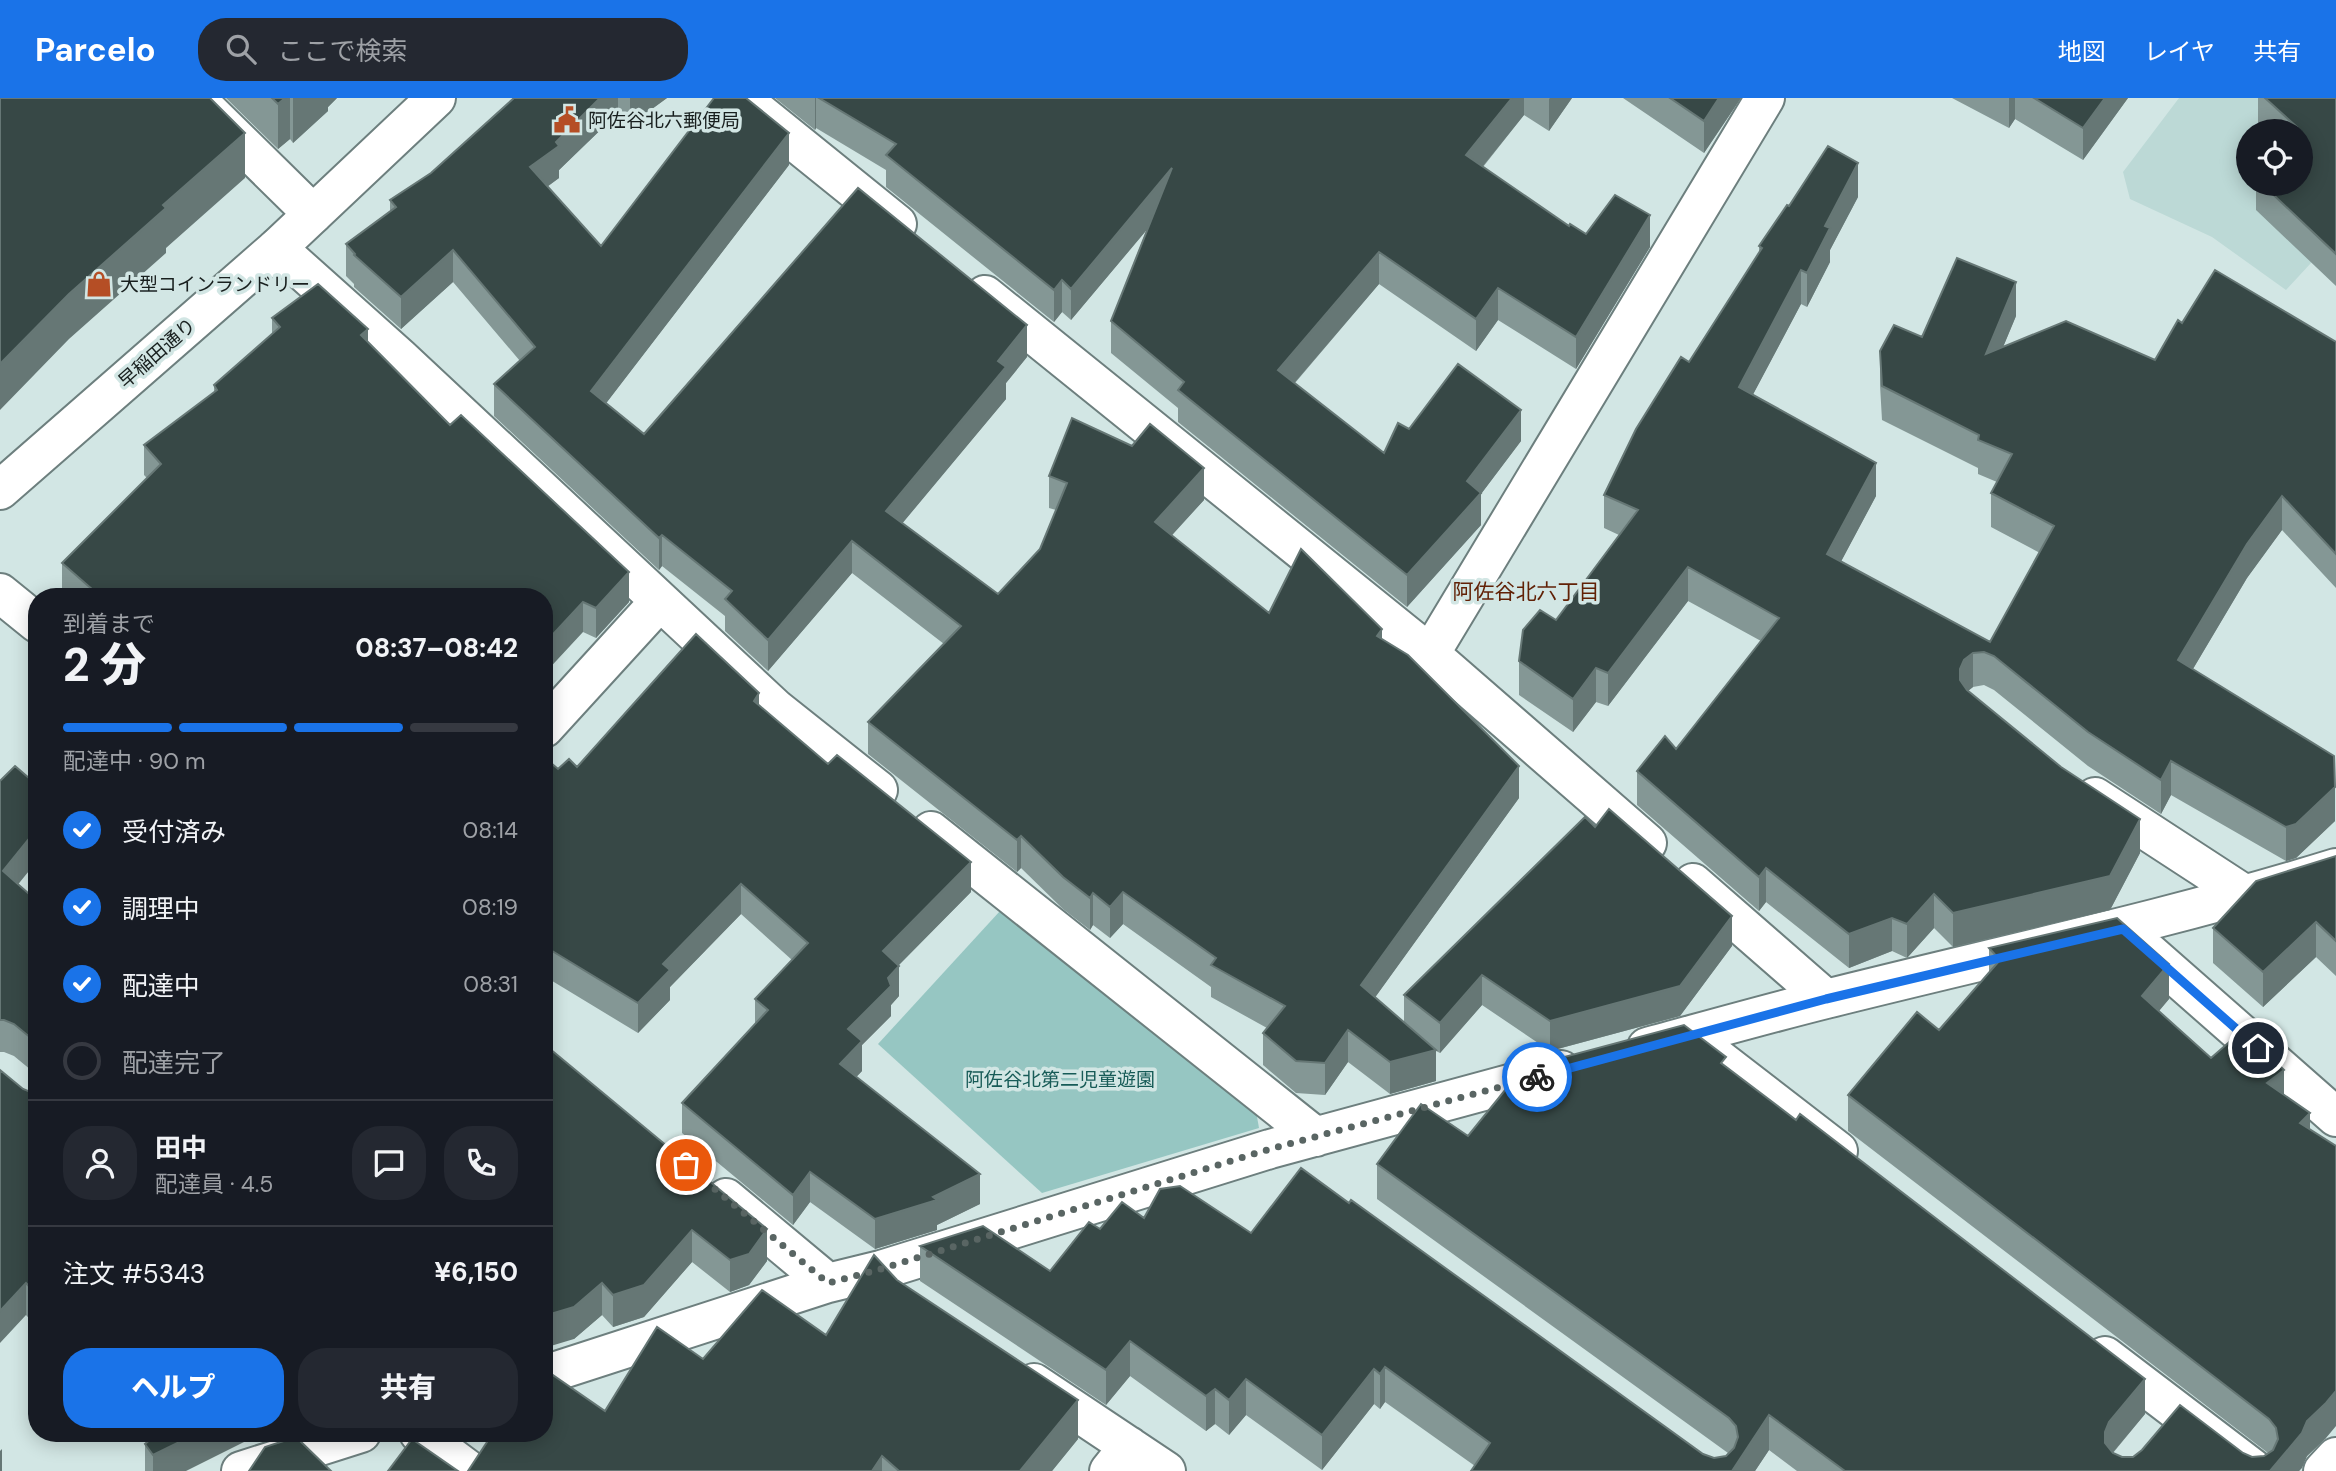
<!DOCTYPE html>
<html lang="ja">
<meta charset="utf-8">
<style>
body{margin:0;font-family:"DM Sans","Noto Sans JP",sans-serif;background:#242831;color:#f1f3f6;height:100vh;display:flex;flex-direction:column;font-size:26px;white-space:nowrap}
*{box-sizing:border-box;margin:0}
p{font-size:23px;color:#9ea1a6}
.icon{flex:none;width:38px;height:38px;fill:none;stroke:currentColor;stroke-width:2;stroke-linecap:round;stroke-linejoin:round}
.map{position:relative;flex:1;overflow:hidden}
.sheet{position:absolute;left:28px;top:490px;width:525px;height:854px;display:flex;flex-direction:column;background:#171b24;border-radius:28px;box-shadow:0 4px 18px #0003}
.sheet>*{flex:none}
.tools{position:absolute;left:2236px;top:21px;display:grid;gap:14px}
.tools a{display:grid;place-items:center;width:77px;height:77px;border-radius:50%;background:#171b24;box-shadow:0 4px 18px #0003;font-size:35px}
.pin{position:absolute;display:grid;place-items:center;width:60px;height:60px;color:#fff;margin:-30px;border:4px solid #fff;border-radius:50%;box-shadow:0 2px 7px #0007}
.courier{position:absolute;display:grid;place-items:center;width:70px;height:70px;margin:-35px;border:5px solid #1a73e8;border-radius:50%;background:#fff;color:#222;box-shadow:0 2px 9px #0007}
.headline em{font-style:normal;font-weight:800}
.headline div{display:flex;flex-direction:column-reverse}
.headline{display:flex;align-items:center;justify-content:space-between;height:119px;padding:0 35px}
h1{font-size:46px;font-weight:800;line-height:52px}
.bar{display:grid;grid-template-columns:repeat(4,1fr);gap:10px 7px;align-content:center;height:84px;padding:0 35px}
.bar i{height:9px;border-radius:5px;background:#363941}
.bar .on{background:#1a73e8}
.bar p{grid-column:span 4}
.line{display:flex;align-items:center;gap:18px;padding:0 35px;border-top:2px solid #363941}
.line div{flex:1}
.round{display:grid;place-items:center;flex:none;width:74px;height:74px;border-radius:28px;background:#242831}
ol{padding:0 35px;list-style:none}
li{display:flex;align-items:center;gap:21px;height:77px}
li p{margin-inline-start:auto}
li .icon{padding:7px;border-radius:50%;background:#1a73e8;color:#fff;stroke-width:4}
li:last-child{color:#9ea1a6}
li i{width:38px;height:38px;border:4px solid #363941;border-radius:50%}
.cta{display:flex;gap:14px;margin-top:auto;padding:14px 35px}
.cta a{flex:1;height:80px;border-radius:28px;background:#1a73e8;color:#fff;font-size:28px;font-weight:800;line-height:80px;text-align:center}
.cta a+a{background:#242831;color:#f1f3f6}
header{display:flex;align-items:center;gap:42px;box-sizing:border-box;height:98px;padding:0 35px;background:#1a73e8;color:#fff}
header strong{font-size:33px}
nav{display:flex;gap:38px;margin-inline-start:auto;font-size:24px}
.search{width:490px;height:63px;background:#242831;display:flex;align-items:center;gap:18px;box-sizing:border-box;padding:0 24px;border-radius:28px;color:#9ea1a6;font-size:26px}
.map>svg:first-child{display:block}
</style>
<header>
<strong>Parcelo</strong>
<div class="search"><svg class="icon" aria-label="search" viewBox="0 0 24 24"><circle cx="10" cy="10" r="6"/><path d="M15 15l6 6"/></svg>ここで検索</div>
<nav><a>地図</a><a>レイヤ</a><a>共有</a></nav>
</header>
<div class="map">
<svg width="2336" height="1373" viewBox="0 0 2336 1373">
<rect width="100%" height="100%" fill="#d2e6e4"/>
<path fill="#bcd9d6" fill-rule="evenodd" d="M 2179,0 L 2336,0 L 2336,138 L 2286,192 L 2212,139 L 2130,101 L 2123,74 ZM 2249,33 L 2301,33 L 2301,86 L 2249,86 Z"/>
<path fill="#96c6c2" d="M 1000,813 L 1256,1013 L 1259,1030 L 1042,1095 L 878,946 Z"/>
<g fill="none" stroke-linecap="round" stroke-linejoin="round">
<g stroke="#6d7f7e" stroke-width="42">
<path id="street" d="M 195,0 L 313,116
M 741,0 L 897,126
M 277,150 L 400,260 L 776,611 L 878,692
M 985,197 L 1430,556 L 1647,745
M 0,495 L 37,525
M 1430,556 L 1765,0
M 544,630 L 660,503
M 2095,699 L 2247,798
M 931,733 L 1316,1039
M 1693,785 L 1826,901
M 2129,837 L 2336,1019
M 1689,938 L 1838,1053
M 1647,949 C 1706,933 1766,916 1826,901 C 1997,858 2168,822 2336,770
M 726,1100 L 828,1185
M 2105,1258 L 2256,1373
M 544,1277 L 828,1185 L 881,1172 L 1270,1051 L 1561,972
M 1034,1285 L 1166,1373
M 419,1335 L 470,1373
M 241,1373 L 361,1335
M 1109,1373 L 1129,1348
M 2323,1373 L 2336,1359"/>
</g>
<g stroke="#6d7f7e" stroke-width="42">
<path id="primary" d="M 0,392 L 277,150 L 436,0"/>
</g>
<use href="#street" stroke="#fff" stroke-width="38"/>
<use href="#primary" stroke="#fff" stroke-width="38"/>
</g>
<path fill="#849795" d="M 226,0 L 337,0 L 328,9 L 328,13 L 293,45 L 290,41 L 278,51 Z
M 514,0 L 667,0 L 630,27 L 618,15 L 559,72 L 559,80 L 547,89 L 601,148 L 789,67 L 606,305 L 644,336 L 1027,259 L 1006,285 L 1006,301 L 902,425 L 998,496 L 1040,451 L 1056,412 L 1049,410 L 1049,378 L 1204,402 L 1171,437 L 1269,515 L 1382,541 L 1519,700 L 1375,899 L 1404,924 L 1404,897 L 1595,729 L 1732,848 L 1680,918 L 1550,953 L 1482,907 L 1440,955 L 1436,953 L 1436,983 L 1390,996 L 1348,964 L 1325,997 L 1296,995 L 1263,967 L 1263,935 L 1267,930 L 1211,899 L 1211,889 L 1123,826 L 1110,840 L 1093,827 L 1090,832 L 1063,811 L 1021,770 L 1017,774 L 868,656 L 868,624 L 944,546 L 852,475 L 768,573 L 725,533 L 725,518 L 662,468 L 659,472 L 494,318 L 494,286 L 520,263 L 453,184 L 401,231 L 354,189 L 354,186 L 346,178 L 346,146 L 390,113 L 390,102 L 431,75 Z
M 775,0 L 1572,0 L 1549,33 L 1524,17 L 1483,69 L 1569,128 L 1586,136 L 1650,149 L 1576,271 L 1498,222 L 1476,253 L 1379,186 L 1295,285 L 1384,355 L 1409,331 L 1521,343 L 1481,396 L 1481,427 L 1407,509 L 1178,324 L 1178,310 L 1111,255 L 1111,223 L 1147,131 L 1071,222 L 1062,214 L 1054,224 L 886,89 L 886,72 L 816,30 L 815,32 Z
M 1623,0 L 1741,0 L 1704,55 Z
M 1952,0 L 2128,0 L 2083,62 L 2015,21 L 2009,30 Z
M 2258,0 L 2336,0 L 2336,188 L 2256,112 L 2256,86 L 2301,86 L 2301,33 L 2266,33 L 2258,26 Z
M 1858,99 L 1830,152 L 1830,164 L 1807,209 L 1801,206 L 1753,296 L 1876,398 L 1841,463 L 1990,544 L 2040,455 L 1991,429 L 1991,395 L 1997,384 L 1978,376 L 1978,370 L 1882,322 L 1880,287 L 1880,253 L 1922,239 L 2016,218 L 2003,249 L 2155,262 L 2182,225 L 2336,244 L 2336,490 L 2282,432 L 2247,480 L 2193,571 L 2335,723 L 2296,760 L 2286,763 L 2171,697 L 2161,716 L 2088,668 L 1994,592 L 1984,587 L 1973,589 L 1968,593 L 2140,755 L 2110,812 L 1953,849 L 1934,830 L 1907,860 L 1892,853 L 1849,870 L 1766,804 L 1759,813 L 1637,707 L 1637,673 L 1676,651 L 1761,543 L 1688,503 L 1608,608 L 1596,604 L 1573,634 L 1519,597 L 1519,563 L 1556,522 L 1619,437 L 1604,430 L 1604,397 L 1759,155 L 1759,148 L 1789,108 Z
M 272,220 L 368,244 L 450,327 L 629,504 L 596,540 L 583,534 L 544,499 L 66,499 L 62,495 L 62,465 L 147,380 L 144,377 L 144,347 L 214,295 L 214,287 L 272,237 Z
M 759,607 L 971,794 L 899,867 L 899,898 L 891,907 L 891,918 L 862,947 L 862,973 L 856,979 L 980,1106 L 937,1127 L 937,1132 L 875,1151 L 810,1104 L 793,1127 L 682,1035 L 682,1005 L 755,926 L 755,901 L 792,862 L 741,816 L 670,889 L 670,902 L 638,935 L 544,878 L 544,659 L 558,671 L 577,669 Z
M 0,683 L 18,786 L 37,803 L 37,977 L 14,958 L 4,954 L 0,954 Z
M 2336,758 L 2336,878 L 2316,859 L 2263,909 L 2213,865 L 2213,830 Z
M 1989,850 L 2169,901 L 2159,913 L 2211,960 L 2284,997 L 2310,1031 L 2326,1340 L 2307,1358 L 2299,1373 L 1797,1373 L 1769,1352 L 1755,1373 L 1475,1368 L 1385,1304 L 1380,1311 L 1374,1306 L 1322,1372 L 1246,1317 L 1229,1337 L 1215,1326 L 1206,1333 L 1130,1278 L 1106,1307 L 920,1183 L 920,1148 L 1050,1173 L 1100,1131 L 1144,1120 L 1251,1135 L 1703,1356 L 1714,1360 L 1726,1358 L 1728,1355 L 1377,1101 L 1377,1066 L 1468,1038 L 1726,968 L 2145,1316 L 2113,1355 L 2122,1359 L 2243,1355 L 2252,1359 L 2264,1358 L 2268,1355 L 1848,1033 L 1848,997 L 1939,932 L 1989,875 Z
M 544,946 L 767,1163 L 749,1187 L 730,1194 L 692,1164 L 644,1219 L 613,1229 L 602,1217 L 574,1241 Z
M 23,991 L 33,995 L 37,995 L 37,1229 L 26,1217 Z
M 897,1182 L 1078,1341 L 1052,1373 L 468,1373 L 605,1313 L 703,1261 L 826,1237 Z
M 145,1346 L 186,1373 L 145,1373 Z"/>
<path fill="#667775" d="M 285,0 L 290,0 L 290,41 L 278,51 L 278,6 Z
M 293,0 L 337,0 L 328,9 L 328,13 L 293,45 Z
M 600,0 L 618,0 L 618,15 L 559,72 L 559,80 L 530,101 L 530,69 Z
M 630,0 L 667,0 L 630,27 Z
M 815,0 L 816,0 L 816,30 L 815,32 Z
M 1512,0 L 1524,0 L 1524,17 L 1466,89 L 1466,57 Z
M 1550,0 L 1572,0 L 1549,33 L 1549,1 Z
M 1719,0 L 1741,0 L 1704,55 L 1704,23 Z
M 2009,0 L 2015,0 L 2015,21 L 2009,30 Z
M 2105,0 L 2128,0 L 2083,62 L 2083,30 Z
M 245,35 L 245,80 L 166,150 L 166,155 L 69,241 L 0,312 L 0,266 L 69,196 L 163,107 Z
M 789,35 L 789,67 L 591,325 L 591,293 Z
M 1858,65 L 1858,99 L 1830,152 L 1830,164 L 1807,209 L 1807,175 L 1825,128 Z
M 1172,70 L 1172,102 L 1071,222 L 1071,191 Z
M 1650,117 L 1650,149 L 1576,271 L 1576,239 Z
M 453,152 L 453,184 L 401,231 L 401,199 Z
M 1379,154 L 1379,186 L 1278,304 L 1278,272 Z
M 1801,172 L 1801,206 L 1739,323 L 1739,289 Z
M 1062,182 L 1062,214 L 1054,224 L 1054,192 Z
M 2016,184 L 2016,218 L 1986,290 L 1986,256 Z
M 1498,190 L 1498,222 L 1476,253 L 1476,221 Z
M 1027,227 L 1027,259 L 1006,285 L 1006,301 L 886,445 L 886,413 L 998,263 Z
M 368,231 L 368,261 L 361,237 Z
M 1521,312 L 1521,343 L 1481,396 L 1481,427 L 1407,509 L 1407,477 L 1467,383 Z
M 1876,365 L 1876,398 L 1827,490 L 1827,456 Z
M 1204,370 L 1204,402 L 1155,456 L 1155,424 Z
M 2282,398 L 2282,432 L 2247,480 L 2178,596 L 2178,562 L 2247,446 Z
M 662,437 L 662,468 L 659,472 L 659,440 Z
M 852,443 L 852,475 L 768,573 L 768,542 Z
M 1688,469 L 1688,503 L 1608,608 L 1608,575 Z
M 629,474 L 629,504 L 596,540 L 596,510 Z
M 583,504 L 583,534 L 544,576 L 544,546 Z
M 1382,531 L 1382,563 L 1377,538 Z
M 1973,555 L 1973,589 L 1964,596 L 1960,605 L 1960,571 L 1964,562 Z
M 1596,570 L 1596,604 L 1573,634 L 1573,601 Z
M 759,595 L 759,625 L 754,603 Z
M 2171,663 L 2171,697 L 2161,716 L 2161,682 Z
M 1519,668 L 1519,700 L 1361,919 L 1361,887 Z
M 2335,689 L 2335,723 L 2296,760 L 2286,763 L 2286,729 Z
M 2140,721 L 2140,755 L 2110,812 L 1953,849 L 1953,815 Z
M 37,731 L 37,763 L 3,805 L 3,773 Z
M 1021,738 L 1021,770 L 1017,774 L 1017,742 Z
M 971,764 L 971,794 L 883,883 L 883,853 Z
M 1766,770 L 1766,804 L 1759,813 L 1759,779 Z
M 741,786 L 741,816 L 670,889 L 670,902 L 638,935 L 638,905 L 663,866 Z
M 1123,794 L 1123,826 L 1110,840 L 1110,809 Z
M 1093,795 L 1093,827 L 1090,832 L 1090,800 Z
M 1934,796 L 1934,830 L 1907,860 L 1907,826 Z
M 1732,818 L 1732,848 L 1680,918 L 1550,953 L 1550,923 Z
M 1892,820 L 1892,853 L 1849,870 L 1849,836 Z
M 2316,824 L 2316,859 L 2263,909 L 2263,874 Z
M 2169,866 L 2169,901 L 2142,933 L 2142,898 Z
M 899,868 L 899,898 L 891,907 L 891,918 L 862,947 L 862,973 L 840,996 L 840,966 L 848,931 L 888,880 Z
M 1482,877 L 1482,907 L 1440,955 L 1440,925 Z
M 1348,932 L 1348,964 L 1325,997 L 1325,965 Z
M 1436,952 L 1436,983 L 1390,996 L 1390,964 Z
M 2284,972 L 2284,1007 L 2267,985 Z
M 2310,1015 L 2310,1050 L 2300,1025 Z
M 810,1074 L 810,1104 L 793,1127 L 793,1097 Z
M 980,1076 L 980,1106 L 937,1127 L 937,1132 L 875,1151 L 875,1121 L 933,1099 Z
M 767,1131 L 767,1163 L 749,1187 L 730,1194 L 730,1162 Z
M 692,1132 L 692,1164 L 644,1219 L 613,1229 L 613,1197 Z
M 26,1185 L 26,1217 L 0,1245 L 0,1213 Z
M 602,1185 L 602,1217 L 574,1241 L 544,1250 L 544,1218 Z
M 1130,1243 L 1130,1278 L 1106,1307 L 1106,1272 Z
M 1385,1269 L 1385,1304 L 1380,1311 L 1380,1276 Z
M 1374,1271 L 1374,1306 L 1322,1372 L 1322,1337 Z
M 1246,1281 L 1246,1317 L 1229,1337 L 1229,1302 Z
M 2145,1281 L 2145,1316 L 2109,1359 L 2105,1369 L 2105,1334 L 2109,1324 Z
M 1215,1291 L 1215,1326 L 1206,1333 L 1206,1298 Z
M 2336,1293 L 2336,1328 L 2326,1340 L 2307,1358 L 2302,1370 L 2299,1373 L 2270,1373 L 2307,1323 Z
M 1078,1302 L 1078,1341 L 1052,1373 L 1020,1373 Z
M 1769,1317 L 1769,1352 L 1755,1373 L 1732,1373 Z
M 198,1335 L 262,1335 L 186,1373 L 153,1373 L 153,1357 Z
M 2,1351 L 2,1373 L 0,1373 L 0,1353 Z
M 882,1358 L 882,1373 L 872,1373 Z"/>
<path fill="#374846" stroke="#667775" stroke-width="2" d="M 0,0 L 210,0 L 245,35 L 163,107 L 166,110 L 69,196 L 0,266 Z
M 272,0 L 285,0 L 278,6 Z
M 514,0 L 600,0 L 556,44 L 559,48 L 530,69 L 601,148 L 714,0 L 746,0 L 789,35 L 591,293 L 644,336 L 858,90 L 1027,227 L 998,263 L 1006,269 L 886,413 L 998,496 L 1040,451 L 1067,385 L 1049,378 L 1072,320 L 1132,348 L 1150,326 L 1204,370 L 1155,424 L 1269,515 L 1301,451 L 1382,531 L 1377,538 L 1408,557 L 1519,668 L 1361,887 L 1436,952 L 1390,964 L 1348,932 L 1325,965 L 1296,963 L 1263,935 L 1285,908 L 1211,867 L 1216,860 L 1123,794 L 1110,809 L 1093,795 L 1090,800 L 1063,779 L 1021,738 L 1017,742 L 868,624 L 961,528 L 852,443 L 768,542 L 725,501 L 732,493 L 662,437 L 659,440 L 494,286 L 535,249 L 453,152 L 401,199 L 354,157 L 355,156 L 346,146 L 396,109 L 390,102 L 431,75 Z
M 819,0 L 1512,0 L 1466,57 L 1569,128 L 1570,126 L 1586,136 L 1615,97 L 1650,117 L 1576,239 L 1498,190 L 1476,221 L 1379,154 L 1278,272 L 1384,355 L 1398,325 L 1409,331 L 1458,266 L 1521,312 L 1467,383 L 1481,395 L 1407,477 L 1178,292 L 1184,284 L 1111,223 L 1172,70 L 1071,191 L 1062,182 L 1054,192 L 886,57 L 896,46 Z
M 1670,0 L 1719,0 L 1704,23 Z
M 2034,0 L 2105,0 L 2083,30 Z
M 2265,0 L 2336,0 L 2336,156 L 2262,86 L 2301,86 L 2301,33 L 2293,33 L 2297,29 Z
M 1828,48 L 1858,65 L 1825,128 L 1830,130 L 1807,175 L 1801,172 L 1739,289 L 1876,365 L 1827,456 L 1990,544 L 2054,428 L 1991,395 L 2012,356 L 1978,342 L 1979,337 L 1882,288 L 1880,253 L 1894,227 L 1922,239 L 1957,160 L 2016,184 L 1986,256 L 2066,223 L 2155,262 L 2178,222 L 2182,225 L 2215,172 L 2336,244 L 2336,456 L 2282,398 L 2247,446 L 2178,562 L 2334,658 L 2335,689 L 2296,726 L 2286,729 L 2171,663 L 2161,682 L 2088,634 L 1994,558 L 1984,554 L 1973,555 L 1964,562 L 1960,571 L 1960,582 L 1967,592 L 2061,669 L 2140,721 L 2110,778 L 1953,815 L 1934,796 L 1907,826 L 1892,820 L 1849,836 L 1766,770 L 1759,779 L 1637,673 L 1665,638 L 1676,651 L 1779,520 L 1688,469 L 1608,575 L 1596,570 L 1573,601 L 1519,563 L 1523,532 L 1540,512 L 1556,522 L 1638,412 L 1604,397 L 1636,331 L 1681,259 L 1689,264 L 1762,150 L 1759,148 L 1787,107 L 1789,108 Z
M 318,186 L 368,231 L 361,237 L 450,327 L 461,317 L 629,474 L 596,510 L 583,504 L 544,546 L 544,499 L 101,499 L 62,465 L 161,366 L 144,347 L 217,292 L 214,287 L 280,229 L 272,220 Z
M 696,536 L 759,595 L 754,603 L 828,666 L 837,657 L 971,764 L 883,853 L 899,868 L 888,880 L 891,888 L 848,931 L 862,943 L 840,966 L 980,1076 L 933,1099 L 937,1102 L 875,1121 L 810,1074 L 793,1097 L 682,1005 L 768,912 L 755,901 L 808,845 L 741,786 L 663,866 L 670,872 L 638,905 L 544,848 L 544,659 L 558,671 L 569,661 L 577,669 Z
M 15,668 L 37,687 L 37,731 L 3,773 L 37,803 L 37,945 L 14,926 L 4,922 L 0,922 L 0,683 Z
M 1609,711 L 1732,818 L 1680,888 L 1550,923 L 1482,877 L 1440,925 L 1404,897 L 1585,719 L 1595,729 Z
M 2336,758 L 2336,843 L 2316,824 L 2263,874 L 2213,830 L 2256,783 Z
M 2117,820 L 2169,866 L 2142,898 L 2211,960 L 2243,932 L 2284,972 L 2267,985 L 2310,1015 L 2300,1025 L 2336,1048 L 2336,1293 L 2326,1305 L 2307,1323 L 2302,1335 L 2270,1373 L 1845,1373 L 1769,1317 L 1732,1373 L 1471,1373 L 1490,1345 L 1385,1269 L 1380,1276 L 1374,1271 L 1322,1337 L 1246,1281 L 1229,1302 L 1215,1291 L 1206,1298 L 1130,1243 L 1106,1272 L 920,1148 L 983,1128 L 1050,1173 L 1089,1124 L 1100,1131 L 1122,1104 L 1144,1120 L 1160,1091 L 1180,1088 L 1251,1135 L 1301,1070 L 1349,1105 L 1351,1102 L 1703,1356 L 1714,1360 L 1726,1358 L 1734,1350 L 1738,1339 L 1736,1328 L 1729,1320 L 1377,1066 L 1421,1006 L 1468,1038 L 1523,970 L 1684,927 L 1726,959 L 1721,965 L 1796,1022 L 1800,1016 L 2145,1281 L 2109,1324 L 2105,1334 L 2105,1345 L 2113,1355 L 2122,1359 L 2133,1359 L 2142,1352 L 2180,1307 L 2243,1355 L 2252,1359 L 2264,1358 L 2273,1352 L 2278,1341 L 2276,1330 L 2269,1321 L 1848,997 L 1917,914 L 1939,932 L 2000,862 L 1989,850 Z
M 544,946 L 767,1131 L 749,1156 L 730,1162 L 692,1132 L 644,1187 L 613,1197 L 602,1185 L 574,1209 L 544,1218 Z
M 0,972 L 23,991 L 33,995 L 37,995 L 37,1197 L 26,1185 L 0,1213 Z
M 874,1157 L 897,1182 L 1078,1302 L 1020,1373 L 899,1373 L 882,1358 L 872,1373 L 468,1373 L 493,1335 L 544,1335 L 544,1271 L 605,1313 L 657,1229 L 703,1261 L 762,1192 L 826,1237 Z
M 158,1335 L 198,1335 L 153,1357 L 145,1346 Z
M 296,1339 L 331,1373 L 249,1373 L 265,1349 Z
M 412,1341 L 458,1373 L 388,1373 Z"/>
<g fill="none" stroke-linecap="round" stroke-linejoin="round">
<path stroke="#596563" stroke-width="7" stroke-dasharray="0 12.6" d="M 686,1067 L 828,1185 L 881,1171 L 1270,1051 L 1537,979"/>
<path stroke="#1a73e8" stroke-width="9" d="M 1537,979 L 1826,901 L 2123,831 L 2258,950"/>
</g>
<defs>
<g id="civic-bare" transform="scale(2.1)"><path d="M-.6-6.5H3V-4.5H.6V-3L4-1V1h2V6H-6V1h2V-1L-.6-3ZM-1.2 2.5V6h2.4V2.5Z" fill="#b54e25" stroke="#d2e6e4" stroke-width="2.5" paint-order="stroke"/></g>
<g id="shop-bare" transform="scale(2.1)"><path d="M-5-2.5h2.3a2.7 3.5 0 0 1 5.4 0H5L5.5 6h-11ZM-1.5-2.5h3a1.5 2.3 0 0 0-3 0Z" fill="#b54e25" stroke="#d2e6e4" stroke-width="2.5" paint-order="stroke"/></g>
</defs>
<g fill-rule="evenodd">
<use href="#civic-bare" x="567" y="22"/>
<use href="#shop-bare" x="99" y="186"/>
</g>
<g text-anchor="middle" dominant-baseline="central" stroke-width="7" stroke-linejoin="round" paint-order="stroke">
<g font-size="19" fill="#181f1e" stroke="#d2e6e4" text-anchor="start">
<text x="588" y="22">阿佐谷北六郵便局</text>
<text x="120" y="186">大型コインランドリー</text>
</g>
<g font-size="19" fill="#181f1e" stroke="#d2e6e4">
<text transform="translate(157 255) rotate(-41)">早稲田通り</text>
</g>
<g font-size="19" fill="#175b57" stroke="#d2e6e4">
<text x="1060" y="981">阿佐谷北第二児童遊園</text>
</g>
<g font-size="21" fill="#612106" stroke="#d2e6e4">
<text x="1526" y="494">阿佐谷北六丁目</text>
</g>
</g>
</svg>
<div class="tools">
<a><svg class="icon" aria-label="locate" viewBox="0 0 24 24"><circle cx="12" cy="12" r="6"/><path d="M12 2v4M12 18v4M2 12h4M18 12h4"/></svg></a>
</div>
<div class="pin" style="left:686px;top:1067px;background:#ea580c"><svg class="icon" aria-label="bag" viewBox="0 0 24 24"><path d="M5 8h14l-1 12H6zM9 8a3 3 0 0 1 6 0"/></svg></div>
<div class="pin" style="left:2258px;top:950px;background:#1f2937"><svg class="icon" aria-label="home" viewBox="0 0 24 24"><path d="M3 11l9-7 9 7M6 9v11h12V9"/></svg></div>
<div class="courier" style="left:1537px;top:979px"><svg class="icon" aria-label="bike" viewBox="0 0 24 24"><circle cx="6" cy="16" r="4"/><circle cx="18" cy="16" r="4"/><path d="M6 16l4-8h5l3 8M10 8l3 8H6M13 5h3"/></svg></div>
<section class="sheet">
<div class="headline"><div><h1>2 分</h1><p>到着まで</p></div><em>08:37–08:42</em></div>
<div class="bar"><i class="on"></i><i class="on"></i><i class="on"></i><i></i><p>配達中 · 90 m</p></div>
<ol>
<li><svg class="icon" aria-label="check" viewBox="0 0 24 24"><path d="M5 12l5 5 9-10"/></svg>受付済み<p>08:14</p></li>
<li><svg class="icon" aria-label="check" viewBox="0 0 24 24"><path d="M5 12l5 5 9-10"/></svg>調理中<p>08:19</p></li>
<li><svg class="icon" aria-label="check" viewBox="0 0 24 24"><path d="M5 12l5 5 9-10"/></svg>配達中<p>08:31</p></li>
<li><i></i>配達完了</li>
</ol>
<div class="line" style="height:126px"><a class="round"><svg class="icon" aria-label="person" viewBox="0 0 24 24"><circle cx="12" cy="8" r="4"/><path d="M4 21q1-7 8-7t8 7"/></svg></a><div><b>田中</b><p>配達員 · 4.5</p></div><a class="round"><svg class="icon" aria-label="chat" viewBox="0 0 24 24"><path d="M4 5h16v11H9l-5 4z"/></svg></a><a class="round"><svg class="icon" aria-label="phone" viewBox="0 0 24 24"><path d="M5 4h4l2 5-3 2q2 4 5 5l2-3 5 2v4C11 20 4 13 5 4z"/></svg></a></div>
<div class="line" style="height:91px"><div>注文 #5343</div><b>¥6,150</b></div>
<div class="cta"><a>ヘルプ</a><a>共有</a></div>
</section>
</div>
